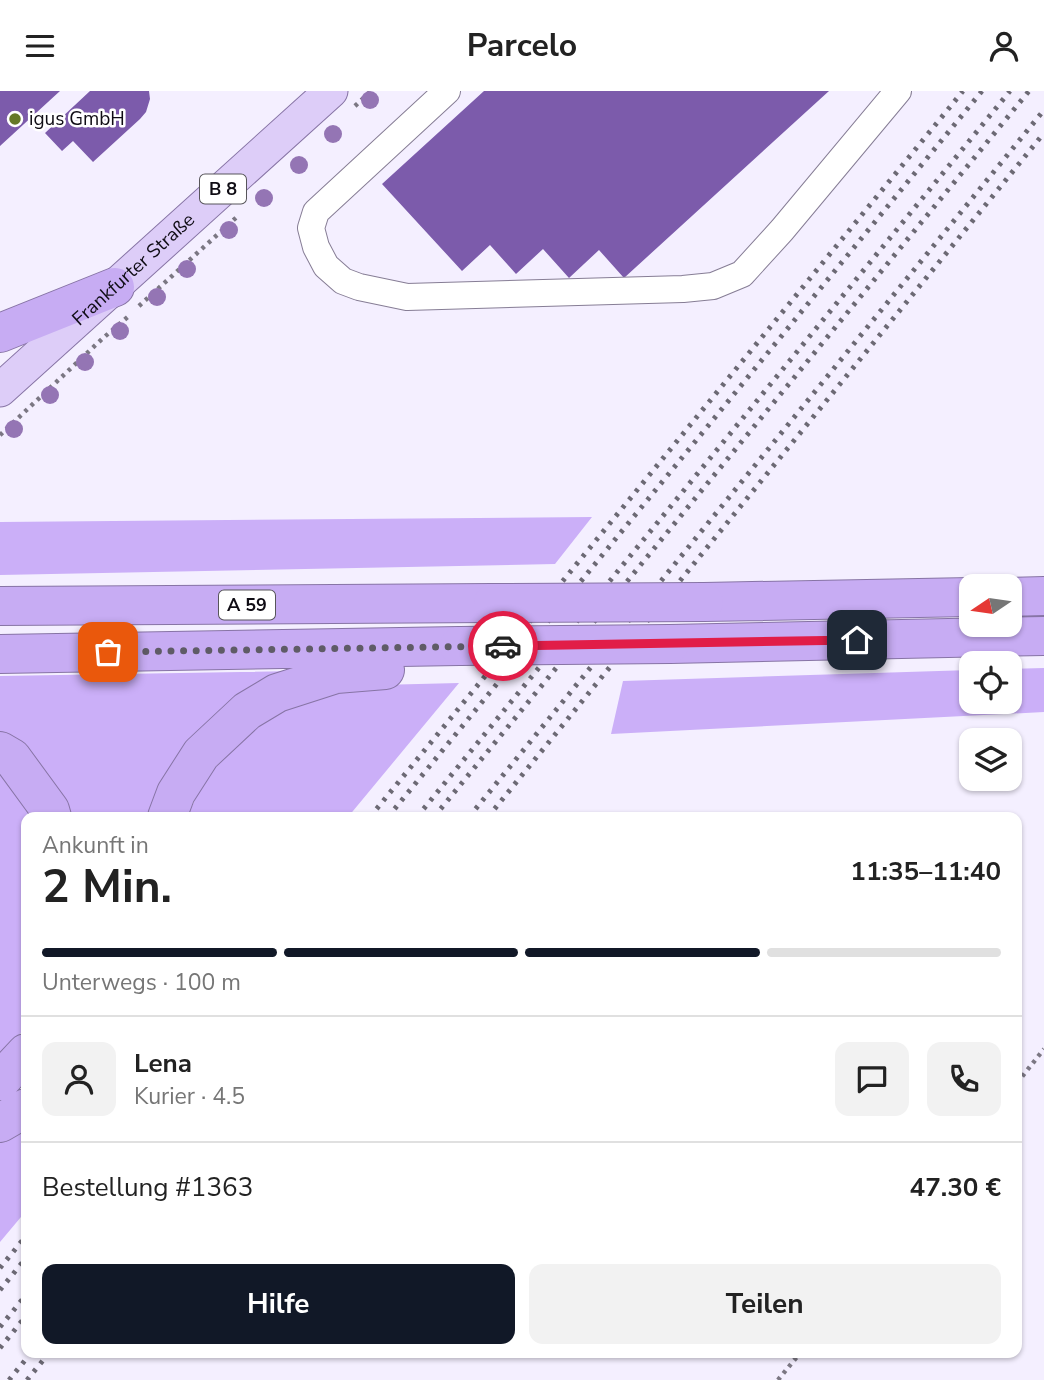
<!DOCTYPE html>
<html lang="de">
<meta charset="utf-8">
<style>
body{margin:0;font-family:"Nunito Sans",sans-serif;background:#f2f2f2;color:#222;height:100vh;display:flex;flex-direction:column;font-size:26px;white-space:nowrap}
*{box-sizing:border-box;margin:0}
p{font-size:23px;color:#767676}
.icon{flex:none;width:38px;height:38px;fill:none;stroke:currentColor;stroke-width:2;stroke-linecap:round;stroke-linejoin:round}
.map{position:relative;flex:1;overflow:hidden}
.panel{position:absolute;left:21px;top:721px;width:1001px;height:546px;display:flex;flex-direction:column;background:#fff;border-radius:14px;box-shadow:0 2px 5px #0004}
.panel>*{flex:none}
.needle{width:46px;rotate:257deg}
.fabs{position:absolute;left:959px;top:483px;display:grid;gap:14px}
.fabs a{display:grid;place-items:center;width:63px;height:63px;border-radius:14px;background:#fff;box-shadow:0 2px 5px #0004;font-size:35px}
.pin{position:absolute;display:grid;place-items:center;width:60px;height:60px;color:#fff;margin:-30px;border-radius:14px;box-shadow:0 4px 10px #0006}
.courier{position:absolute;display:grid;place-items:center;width:70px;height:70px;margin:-35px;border:5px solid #e11d48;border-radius:50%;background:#fff;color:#222;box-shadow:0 2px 9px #0007}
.summary em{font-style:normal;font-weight:700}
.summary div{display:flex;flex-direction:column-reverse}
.summary{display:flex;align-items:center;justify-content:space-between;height:119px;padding:0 21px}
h1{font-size:46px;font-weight:700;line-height:52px}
.bar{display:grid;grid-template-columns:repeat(4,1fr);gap:10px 7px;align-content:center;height:84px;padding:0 21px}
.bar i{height:9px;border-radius:5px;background:#e0e0e0}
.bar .on{background:#111827}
.bar p{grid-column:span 4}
.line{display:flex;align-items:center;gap:18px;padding:0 21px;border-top:2px solid #e0e0e0}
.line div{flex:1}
.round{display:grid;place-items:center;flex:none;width:74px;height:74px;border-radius:14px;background:#f2f2f2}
.action{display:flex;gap:14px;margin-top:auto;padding:14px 21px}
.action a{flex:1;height:80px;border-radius:14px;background:#111827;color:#fff;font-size:28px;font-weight:700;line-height:80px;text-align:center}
.action a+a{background:#f2f2f2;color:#222}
header{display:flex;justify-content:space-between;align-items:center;height:91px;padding:0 21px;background:#fff;font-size:32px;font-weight:700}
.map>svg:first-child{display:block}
</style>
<header><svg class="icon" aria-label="menu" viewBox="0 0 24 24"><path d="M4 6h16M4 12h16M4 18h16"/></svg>Parcelo<svg class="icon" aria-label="person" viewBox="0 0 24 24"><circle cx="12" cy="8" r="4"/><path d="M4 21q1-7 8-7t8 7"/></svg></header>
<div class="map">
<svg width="1044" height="1289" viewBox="0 0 1044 1289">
<rect width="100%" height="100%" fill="#f4efff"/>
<path fill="#cbaff8" d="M 592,426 L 555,473 L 0,484 L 0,431 Z
M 1044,577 L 1044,621 L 611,643 L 623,590 L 971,579 L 971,611 L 1010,611 L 1010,578 Z
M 301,580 L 158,726 L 67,726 L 0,645 L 0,585 Z
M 459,592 L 348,726 L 187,726 L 199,700 L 217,672 L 264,629 L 305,609 L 378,594 Z
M 0,679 L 38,726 L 26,726 L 26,936 L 0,966 Z
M 26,1036 L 26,1120 L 0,1151 L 0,1050 Z"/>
<path fill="#7c5bab" d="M 0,0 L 60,0 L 0,55 Z
M 90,0 L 149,0 L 150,8 L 146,21 L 140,28 L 93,71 L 73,50 L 62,60 L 45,42 Z
M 484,0 L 829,0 L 624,187 L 599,159 L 569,187 L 543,158 L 516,183 L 490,154 L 462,180 L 382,93 Z"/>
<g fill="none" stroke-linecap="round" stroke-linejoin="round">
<g stroke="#867d95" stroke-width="28">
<path id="minor" d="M 447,0 L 316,121 L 311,137 L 316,156 L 326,175 L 343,190 L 359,196 L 407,206 L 683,198 L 713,195 L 742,183 L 782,139 L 898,0"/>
</g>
<g stroke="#8774a5" stroke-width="35">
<g id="major">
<path id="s1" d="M 0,299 L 331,0"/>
</g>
</g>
<g stroke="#8774a5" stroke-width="40">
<path id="highway" d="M 0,242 L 115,196
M 1010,506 L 1044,505
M 704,511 L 971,506
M 0,515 L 493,512
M 670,553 L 1044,545
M 0,563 L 459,555
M 0,660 L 12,667 L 50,719 L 52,726
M 167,726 L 176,702 L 201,663 L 247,620 L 277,602 L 336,583 L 385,579
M 0,990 L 26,962
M 0,1032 L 26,1017"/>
</g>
<path stroke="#7b7783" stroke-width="4.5" stroke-dasharray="3.5 5" stroke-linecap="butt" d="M 355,15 L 371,0
M 139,215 L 239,124
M 0,344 L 102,248 L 130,224
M 1017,992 L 1044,958
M 778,1289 L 800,1262"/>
<use href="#minor" stroke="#fff" stroke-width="26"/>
<use href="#major" stroke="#ddcdf8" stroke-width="33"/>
<use href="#highway" stroke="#c7acf3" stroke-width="38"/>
<path stroke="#6c6974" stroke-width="5" stroke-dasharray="3.5 7" stroke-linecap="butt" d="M 370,726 L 963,0
M 388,726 L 982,0
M 417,726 L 1010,0
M 434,726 L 1029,0
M 469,726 L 1044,19
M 488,726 L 1044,42
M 0,1177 L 26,1145
M 0,1199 L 26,1167
M 0,1236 L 26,1204
M 0,1257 L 26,1225
M 9,1289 L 31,1262
M 27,1289 L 49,1262"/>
<g stroke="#8774a5" stroke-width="40" stroke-linecap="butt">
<path id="highway-bridge" d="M 493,512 L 704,511
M 459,555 L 670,553"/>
</g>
<use href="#highway-bridge" stroke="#c7acf3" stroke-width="38"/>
</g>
<g fill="#9475b4">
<circle cx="370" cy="9" r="9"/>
<circle cx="333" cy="43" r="9"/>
<circle cx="299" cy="74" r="9"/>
<circle cx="264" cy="107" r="9"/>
<circle cx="229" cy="139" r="9"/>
<circle cx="187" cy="178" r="9"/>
<circle cx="157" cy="206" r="9"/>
<circle cx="120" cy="240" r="9"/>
<circle cx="85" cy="271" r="9"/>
<circle cx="50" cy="304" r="9"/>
<circle cx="14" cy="338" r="9"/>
</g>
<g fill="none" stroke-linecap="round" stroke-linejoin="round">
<path stroke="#5f5b66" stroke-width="7" stroke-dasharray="0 12.6" d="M 108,561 L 503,555"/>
<path stroke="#e11d48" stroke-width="9" d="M 503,555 L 857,549"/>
</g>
<circle fill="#657827" stroke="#fff" stroke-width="2.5" cx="15" cy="28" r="7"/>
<g text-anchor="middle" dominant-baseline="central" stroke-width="5" stroke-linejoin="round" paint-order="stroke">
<g fill="#fff" stroke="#57555a" stroke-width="2">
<rect x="200" y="83.5" width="46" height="29" rx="5"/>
<rect x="219" y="499.5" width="56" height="29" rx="5"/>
</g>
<g font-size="18" font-weight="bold" fill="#0f0c14">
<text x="223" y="98">B 8</text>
<text x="247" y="514">A 59</text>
</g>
<g font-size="19" fill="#0f0c14" stroke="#fff" text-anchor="start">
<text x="29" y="28">igus GmbH</text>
</g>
<g font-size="19" fill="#0f0c14" stroke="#fff">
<text stroke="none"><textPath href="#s1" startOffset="180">Frankfurter Straße</textPath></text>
</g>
</g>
</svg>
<div class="fabs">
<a><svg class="needle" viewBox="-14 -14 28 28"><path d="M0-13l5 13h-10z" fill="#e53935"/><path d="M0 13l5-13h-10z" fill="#767676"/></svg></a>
<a><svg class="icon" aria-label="locate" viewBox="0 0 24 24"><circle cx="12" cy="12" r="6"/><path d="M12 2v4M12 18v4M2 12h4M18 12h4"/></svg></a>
<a><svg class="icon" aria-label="layers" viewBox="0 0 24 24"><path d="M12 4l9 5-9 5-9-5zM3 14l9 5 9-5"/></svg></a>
</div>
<div class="pin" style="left:108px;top:561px;background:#ea580c"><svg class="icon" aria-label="bag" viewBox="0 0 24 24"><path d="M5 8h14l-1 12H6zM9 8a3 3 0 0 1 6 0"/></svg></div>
<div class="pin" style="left:857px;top:549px;background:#1f2937"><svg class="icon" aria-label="home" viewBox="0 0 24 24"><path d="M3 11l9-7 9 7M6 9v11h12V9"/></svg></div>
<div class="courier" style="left:503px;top:555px"><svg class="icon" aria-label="car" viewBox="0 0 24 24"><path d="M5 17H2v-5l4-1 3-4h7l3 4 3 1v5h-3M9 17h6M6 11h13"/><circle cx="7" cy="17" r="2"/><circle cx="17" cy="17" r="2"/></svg></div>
<section class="panel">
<div class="summary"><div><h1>2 Min.</h1><p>Ankunft in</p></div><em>11:35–11:40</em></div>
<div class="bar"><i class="on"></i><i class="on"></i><i class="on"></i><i></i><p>Unterwegs · 100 m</p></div>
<div class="line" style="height:126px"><a class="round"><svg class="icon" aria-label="person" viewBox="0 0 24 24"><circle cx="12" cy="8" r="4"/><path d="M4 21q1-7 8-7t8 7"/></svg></a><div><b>Lena</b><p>Kurier · 4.5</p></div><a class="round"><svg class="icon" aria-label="chat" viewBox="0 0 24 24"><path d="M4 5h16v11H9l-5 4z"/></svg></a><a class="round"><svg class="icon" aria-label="phone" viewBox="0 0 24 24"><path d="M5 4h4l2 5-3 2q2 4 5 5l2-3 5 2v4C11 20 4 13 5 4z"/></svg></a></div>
<div class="line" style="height:91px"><div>Bestellung #1363</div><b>47.30 €</b></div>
<div class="action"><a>Hilfe</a><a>Teilen</a></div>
</section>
</div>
